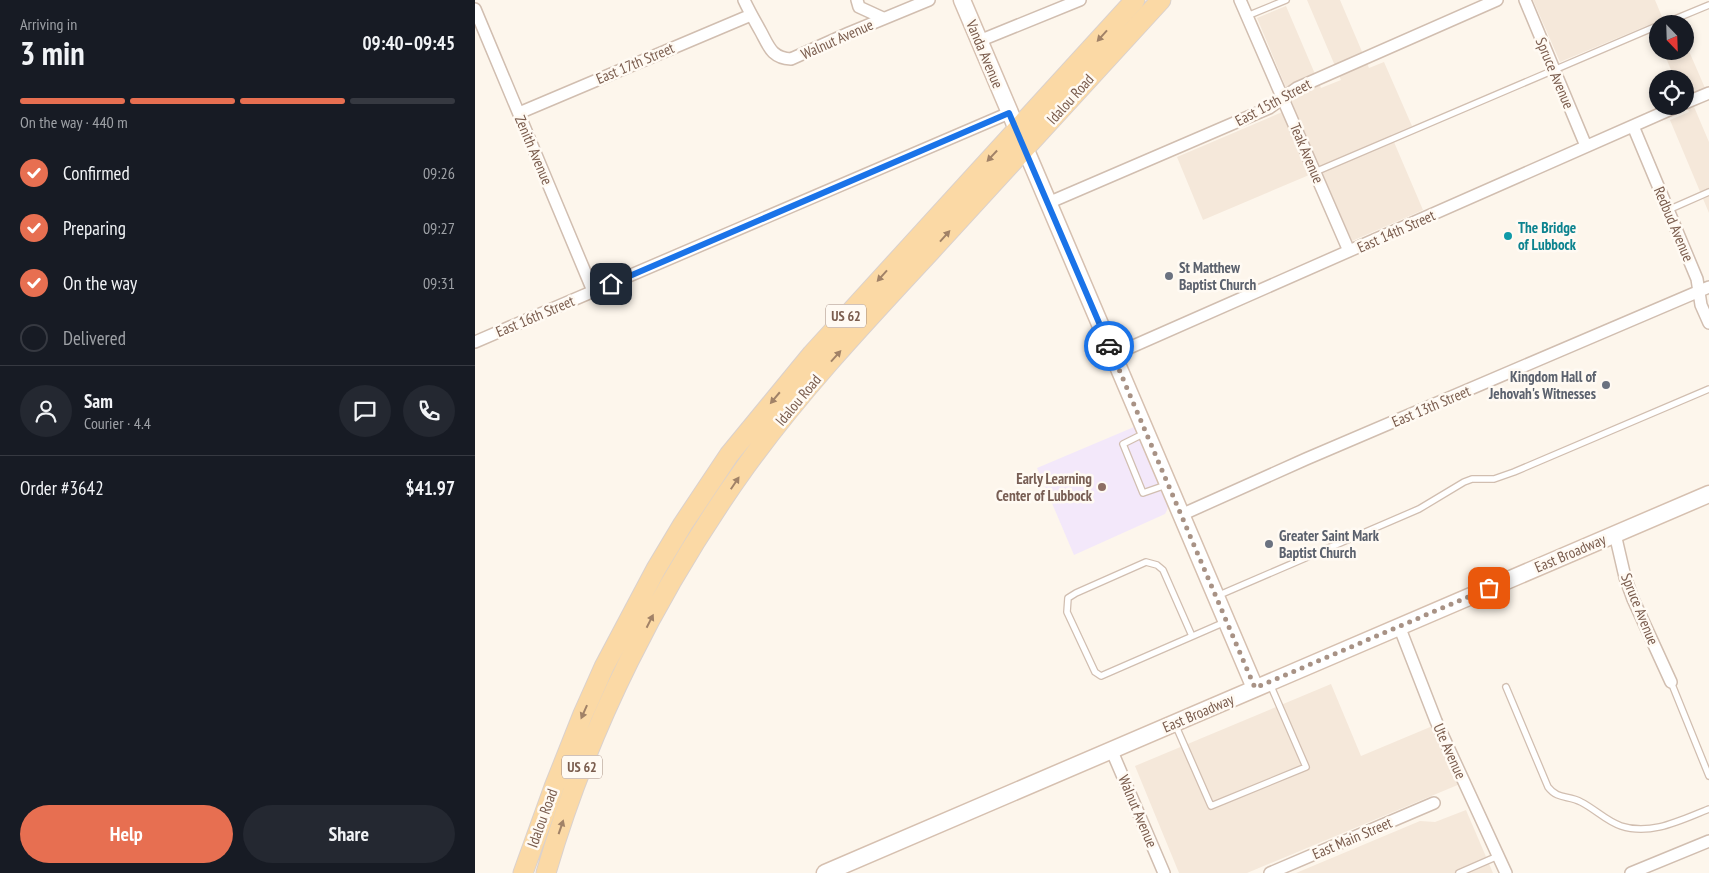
<!DOCTYPE html>
<meta charset="utf-8">
<style>
body{margin:0;font-family:"PT Sans Narrow",sans-serif;background:#242831;color:#f1f3f6;height:100vh;display:flex;flex-direction:column;font-size:19px;white-space:nowrap}
*{box-sizing:border-box;margin:0}
p{font-size:16px;color:#9ea1a6}
.icon{flex:none;width:28px;height:28px;fill:none;stroke:currentColor;stroke-width:2;stroke-linecap:round;stroke-linejoin:round}
.map{position:relative;flex:1;overflow:hidden}
.details{display:flex;flex-direction:column;background:#171b24;width:475px}
.details>*{flex:none}
.needle{width:32px;rotate:157deg}
.fabs{position:absolute;left:1174px;top:15px;display:grid;gap:10px}
.fabs a{display:grid;place-items:center;width:45px;height:45px;border-radius:50%;background:#171b24;box-shadow:0 2px 8px #0003;font-size:25px}
.pin{position:absolute;display:grid;place-items:center;width:42px;height:42px;color:#fff;margin:-21px;border-radius:10px;box-shadow:0 2px 8px #0006}
.courier{position:absolute;display:grid;place-items:center;width:50px;height:50px;margin:-25px;border:4px solid #1a73e8;border-radius:50%;background:#fff;color:#222;box-shadow:0 1px 6px #0007}
.headline em{font-style:normal;font-weight:800}
.headline div{display:flex;flex-direction:column-reverse}
.headline{display:flex;align-items:center;justify-content:space-between;height:85px;padding:0 20px}
h1{font-size:32px;font-weight:800;line-height:38px}
.bar{display:grid;grid-template-columns:repeat(4,1fr);gap:8px 5px;align-content:center;height:60px;padding:0 20px}
.bar i{height:6px;border-radius:4px;background:#363941}
.bar .active{background:#e76f51}
.bar p{grid-column:span 4}
.line{display:flex;align-items:center;gap:12px;padding:0 20px;border-top:1px solid #363941}
.line div{flex:1}
.round{display:grid;place-items:center;flex:none;width:52px;height:52px;border-radius:26px;background:#242831}
ol{padding:0 20px;list-style:none}
li{display:flex;align-items:center;gap:15px;height:55px}
li p{margin-inline-start:auto}
li .icon{padding:5px;border-radius:50%;background:#e76f51;color:#fff;stroke-width:4}
li:last-child{color:#9ea1a6}
li i{width:28px;height:28px;border:2px solid #363941;border-radius:50%}
.action{display:flex;gap:10px;margin-top:auto;padding:10px 20px}
.action a{flex:1;height:58px;border-radius:30px;background:#e76f51;color:#fff;font-size:20px;font-weight:800;line-height:58px;text-align:center}
.action a+a{background:#242831;color:#f1f3f6}
main{display:flex;flex:1;min-height:0}
.map>svg:first-child{display:block}
</style>
<main>
<section class="details">
<div class="headline"><div><h1>3 min</h1><p>Arriving in</p></div><em>09:40–09:45</em></div>
<div class="bar"><i class="active"></i><i class="active"></i><i class="active"></i><i></i><p>On the way · 440 m</p></div>
<ol>
<li><svg class="icon" aria-label="check" viewBox="0 0 24 24"><path d="M5 12l5 5 9-10"/></svg>Confirmed<p>09:26</p></li>
<li><svg class="icon" aria-label="check" viewBox="0 0 24 24"><path d="M5 12l5 5 9-10"/></svg>Preparing<p>09:27</p></li>
<li><svg class="icon" aria-label="check" viewBox="0 0 24 24"><path d="M5 12l5 5 9-10"/></svg>On the way<p>09:31</p></li>
<li><i></i>Delivered</li>
</ol>
<div class="line" style="height:90px"><a class="round"><svg class="icon" aria-label="person" viewBox="0 0 24 24"><circle cx="12" cy="8" r="4"/><path d="M4 21q1-7 8-7t8 7"/></svg></a><div><b>Sam</b><p>Courier · 4.4</p></div><a class="round"><svg class="icon" aria-label="chat" viewBox="0 0 24 24"><path d="M4 5h16v11H9l-5 4z"/></svg></a><a class="round"><svg class="icon" aria-label="phone" viewBox="0 0 24 24"><path d="M5 4h4l2 5-3 2q2 4 5 5l2-3 5 2v4C11 20 4 13 5 4z"/></svg></a></div>
<div class="line" style="height:65px"><div>Order #3642</div><b>$41.97</b></div>
<div class="action"><a>Help</a><a>Share</a></div>
</section>
<div class="map">
<svg width="1234" height="873" viewBox="0 0 1234 873">
<rect width="100%" height="100%" fill="#fdf6ec"/>
<path fill="#f5e8da" d="M 832,0 L 865,0 L 894,68 L 909,62 L 937,126 L 916,135 L 948,210 L 877,241 L 846,170 L 728,220 L 702,157 L 819,107 L 782,18 L 811,6 L 846,88 L 866,80 Z
M 1058,0 L 1180,0 L 1190,24 L 1182,24 L 1182,38 L 1176,24 L 1085,62 Z
M 1210,42 L 1230,88 L 1214,95 L 1234,142 L 1234,213 L 1195,120 L 1214,112 L 1210,103 L 1210,79 L 1200,79 L 1188,51 L 1210,51 Z
M 856,684 L 886,756 L 960,725 L 985,784 L 772,873 L 704,873 L 660,766 Z
M 991,810 L 1018,873 L 821,873 L 945,821 L 960,822 Z"/>
<path fill="#f3e8fa" d="M 659,427 L 693,506 L 692,510 L 690,514 L 599,555 L 562,468 Z"/>
<g fill="none" stroke-linecap="round" stroke-linejoin="round">
<g stroke="#d1beb0" stroke-width="8">
<path id="lane" d="M 772,16 L 811,0
M 1188,24 L 1234,5
M 840,172 L 1182,26
M 1193,210 L 1234,192
M 670,433 L 648,444 L 668,493 L 691,485
M 742,596 L 944,509 L 989,482 L 997,479 L 1019,479 L 1039,472 L 1234,389
M 717,636 L 688,570 L 682,565 L 671,562 L 601,593 L 593,598 L 592,612 L 620,672 L 626,676 C 667,658 709,640 750,622
M 1196,682 L 1234,776
M 1031,687 L 1073,787 C 1083,800 1093,795 1106,802 C 1120,809 1131,821 1146,826 C 1176,836 1206,820 1234,809
M 700,724 L 736,806 L 831,767 L 795,684
M 984,873 L 1023,856"/>
</g>
<g stroke="#d1beb0" stroke-width="14">
<path id="street" d="M 269,0 C 274,11 280,21 286,32 C 294,47 297,58 316,59 L 374,33 L 454,0
M 382,0 L 384,7 L 408,18
M 765,0 L 874,251
M 1050,0 L 1111,146
M 0,9 L 118,291
M 504,41 L 605,0
M 1210,103 L 1234,93
M 44,113 L 276,15
M 1158,126 L 1222,279 L 1226,305 L 1234,323
M 573,203 L 794,108 L 822,88 L 1022,0
M 0,342 L 534,113
M 638,355 L 1203,106
M 706,515 L 831,459 L 1234,287
M 1140,534 L 1150,577 L 1158,599 L 1196,682
M 924,626 L 961,721 L 1031,873
M 636,749 L 689,873
M 795,873 L 959,803
M 1156,873 L 1234,841"/>
</g>
<g stroke="#d6c0b0" stroke-width="19">
<path id="secondary" d="M 487,0 L 780,688
M 350,873 L 1234,494"/>
</g>
<g stroke="#dad1cd" stroke-width="21">
<path id="primary" d="M 48,873 L 79,787 L 108,714 L 129,667 L 181,569 L 208,524 L 254,455 L 337,354 L 660,0
M 71,873 C 113,728 183,589 271,466 C 326,390 391,321 455,252 C 532,168 609,84 686,0"/>
</g>
<use href="#lane" stroke="#fff" stroke-width="5.5"/>
<use href="#street" stroke="#fff" stroke-width="11"/>
<use href="#secondary" stroke="#fff" stroke-width="16"/>
<use href="#primary" stroke="#fbd9a5" stroke-width="19"/>
</g>
<defs><path id="oneway-solid" d="M-6-.8H1V-3.2L6.5 0L1 3.2V.8H-6Z" transform="scale(1.25)"/></defs>
<g fill="#a18267">
<use href="#oneway-solid" transform="translate(627 36) rotate(132)"/>
<use href="#oneway-solid" transform="translate(517 156) rotate(133)"/>
<use href="#oneway-solid" transform="translate(470 236) rotate(-48)"/>
<use href="#oneway-solid" transform="translate(407 276) rotate(132)"/>
<use href="#oneway-solid" transform="translate(361 356) rotate(-48)"/>
<use href="#oneway-solid" transform="translate(300 398) rotate(130)"/>
<use href="#oneway-solid" transform="translate(260 483) rotate(-56)"/>
<use href="#oneway-solid" transform="translate(175 621) rotate(-63)"/>
<use href="#oneway-solid" transform="translate(109 712) rotate(114)"/>
<use href="#oneway-solid" transform="translate(86 827) rotate(-71)"/>
</g>
<g fill="none" stroke-linecap="round" stroke-linejoin="round">
<path stroke="#a89285" stroke-width="5" stroke-dasharray="0 9" d="M 634,346 L 780,688 L 1014,588"/>
<path stroke="#1a73e8" stroke-width="6" d="M 136,284 L 534,113 L 634,346"/>
</g>
<circle fill="#0f9aa8" stroke="#fffaf3" stroke-width="2" cx="1033" cy="236" r="5"/>
<g fill="#6b7280" stroke="#fffaf3" stroke-width="2">
<circle cx="694" cy="276" r="5"/>
<circle cx="1131" cy="385" r="5"/>
<circle cx="794" cy="544" r="5"/>
</g>
<circle fill="#8d6e63" stroke="#fffaf3" stroke-width="2" cx="627" cy="487" r="5"/>
<g text-anchor="middle" dominant-baseline="central" stroke-width="5" stroke-linejoin="round" paint-order="stroke">
<g fill="#fffaf3" stroke="#a28b7f" stroke-width="1">
<rect x="351" y="304.5" width="40" height="23" rx="4"/>
<rect x="87" y="755.5" width="40" height="23" rx="4"/>
</g>
<g font-size="14" font-weight="bold" fill="#7a5c4d">
<text x="371" y="316">US 62</text>
<text x="107" y="767">US 62</text>
</g>
<g font-size="15" fill="#7a5c4d" stroke="#fffaf3">
<text transform="translate(362 39) rotate(-24)">Walnut Avenue</text>
<text transform="translate(510 54) rotate(67)">Vanda Avenue</text>
<text transform="translate(160 63) rotate(-23)">East 17th Street</text>
<text transform="translate(1080 73) rotate(67)">Spruce Avenue</text>
<text transform="translate(595 99) rotate(-48)">Idalou Road</text>
<text transform="translate(798 102) rotate(-28)">East 15th Street</text>
<text transform="translate(59 150) rotate(67)">Zenith Avenue</text>
<text transform="translate(832 153) rotate(67)">Teak Avenue</text>
<text transform="translate(1199 224) rotate(67)">Redbud Avenue</text>
<text transform="translate(921 231) rotate(-24)">East 14th Street</text>
<text transform="translate(60 316) rotate(-23)">East 16th Street</text>
<text transform="translate(323 400) rotate(-50)">Idalou Road</text>
<text transform="translate(956 406) rotate(-23)">East 13th Street</text>
<text transform="translate(1095 553) rotate(-23)">East Broadway</text>
<text transform="translate(1165 609) rotate(68)">Spruce Avenue</text>
<text transform="translate(723 713) rotate(-23)">East Broadway</text>
<text transform="translate(975 751) rotate(66)">Ute Avenue</text>
<text transform="translate(663 811) rotate(67)">Walnut Avenue</text>
<text transform="translate(67 818) rotate(-70)">Idalou Road</text>
<text transform="translate(877 838) rotate(-23)">East Main Street</text>
</g>
<g font-size="15" font-weight="bold" fill="#0d838f" stroke="#fffaf3" text-anchor="start">
<text x="1043" y="227">The Bridge<tspan x="1043" dy="17">of Lubbock</tspan></text>
</g>
<g font-size="15" font-weight="bold" fill="#5b616d" stroke="#fffaf3" text-anchor="start">
<text x="704" y="267">St Matthew<tspan x="704" dy="17">Baptist Church</tspan></text>
<text x="1121" y="376" text-anchor="end">Kingdom Hall of<tspan x="1121" dy="17">Jehovah's Witnesses</tspan></text>
<text x="804" y="535">Greater Saint Mark<tspan x="804" dy="17">Baptist Church</tspan></text>
</g>
<g font-size="15" font-weight="bold" fill="#785e54" stroke="#fffaf3" text-anchor="end">
<text x="617" y="478">Early Learning<tspan x="617" dy="17">Center of Lubbock</tspan></text>
</g>
</g>
</svg>
<div class="fabs">
<a><svg class="needle" viewBox="-14 -14 28 28"><path d="M0-13l5 13h-10z" fill="#e53935"/><path d="M0 13l5-13h-10z" fill="#9ea1a6"/></svg></a>
<a><svg class="icon" aria-label="locate" viewBox="0 0 24 24"><circle cx="12" cy="12" r="6"/><path d="M12 2v4M12 18v4M2 12h4M18 12h4"/></svg></a>
</div>
<div class="pin" style="left:1014px;top:588px;background:#ea580c"><svg class="icon" aria-label="bag" viewBox="0 0 24 24"><path d="M5 8h14l-1 12H6zM9 8a3 3 0 0 1 6 0"/></svg></div>
<div class="pin" style="left:136px;top:284px;background:#1f2937"><svg class="icon" aria-label="home" viewBox="0 0 24 24"><path d="M3 11l9-7 9 7M6 9v11h12V9"/></svg></div>
<div class="courier" style="left:634px;top:346px"><svg class="icon" aria-label="car" viewBox="0 0 24 24"><path d="M5 17H2v-5l4-1 3-4h7l3 4 3 1v5h-3M9 17h6M6 11h13"/><circle cx="7" cy="17" r="2"/><circle cx="17" cy="17" r="2"/></svg></div>
</div>
</main>
